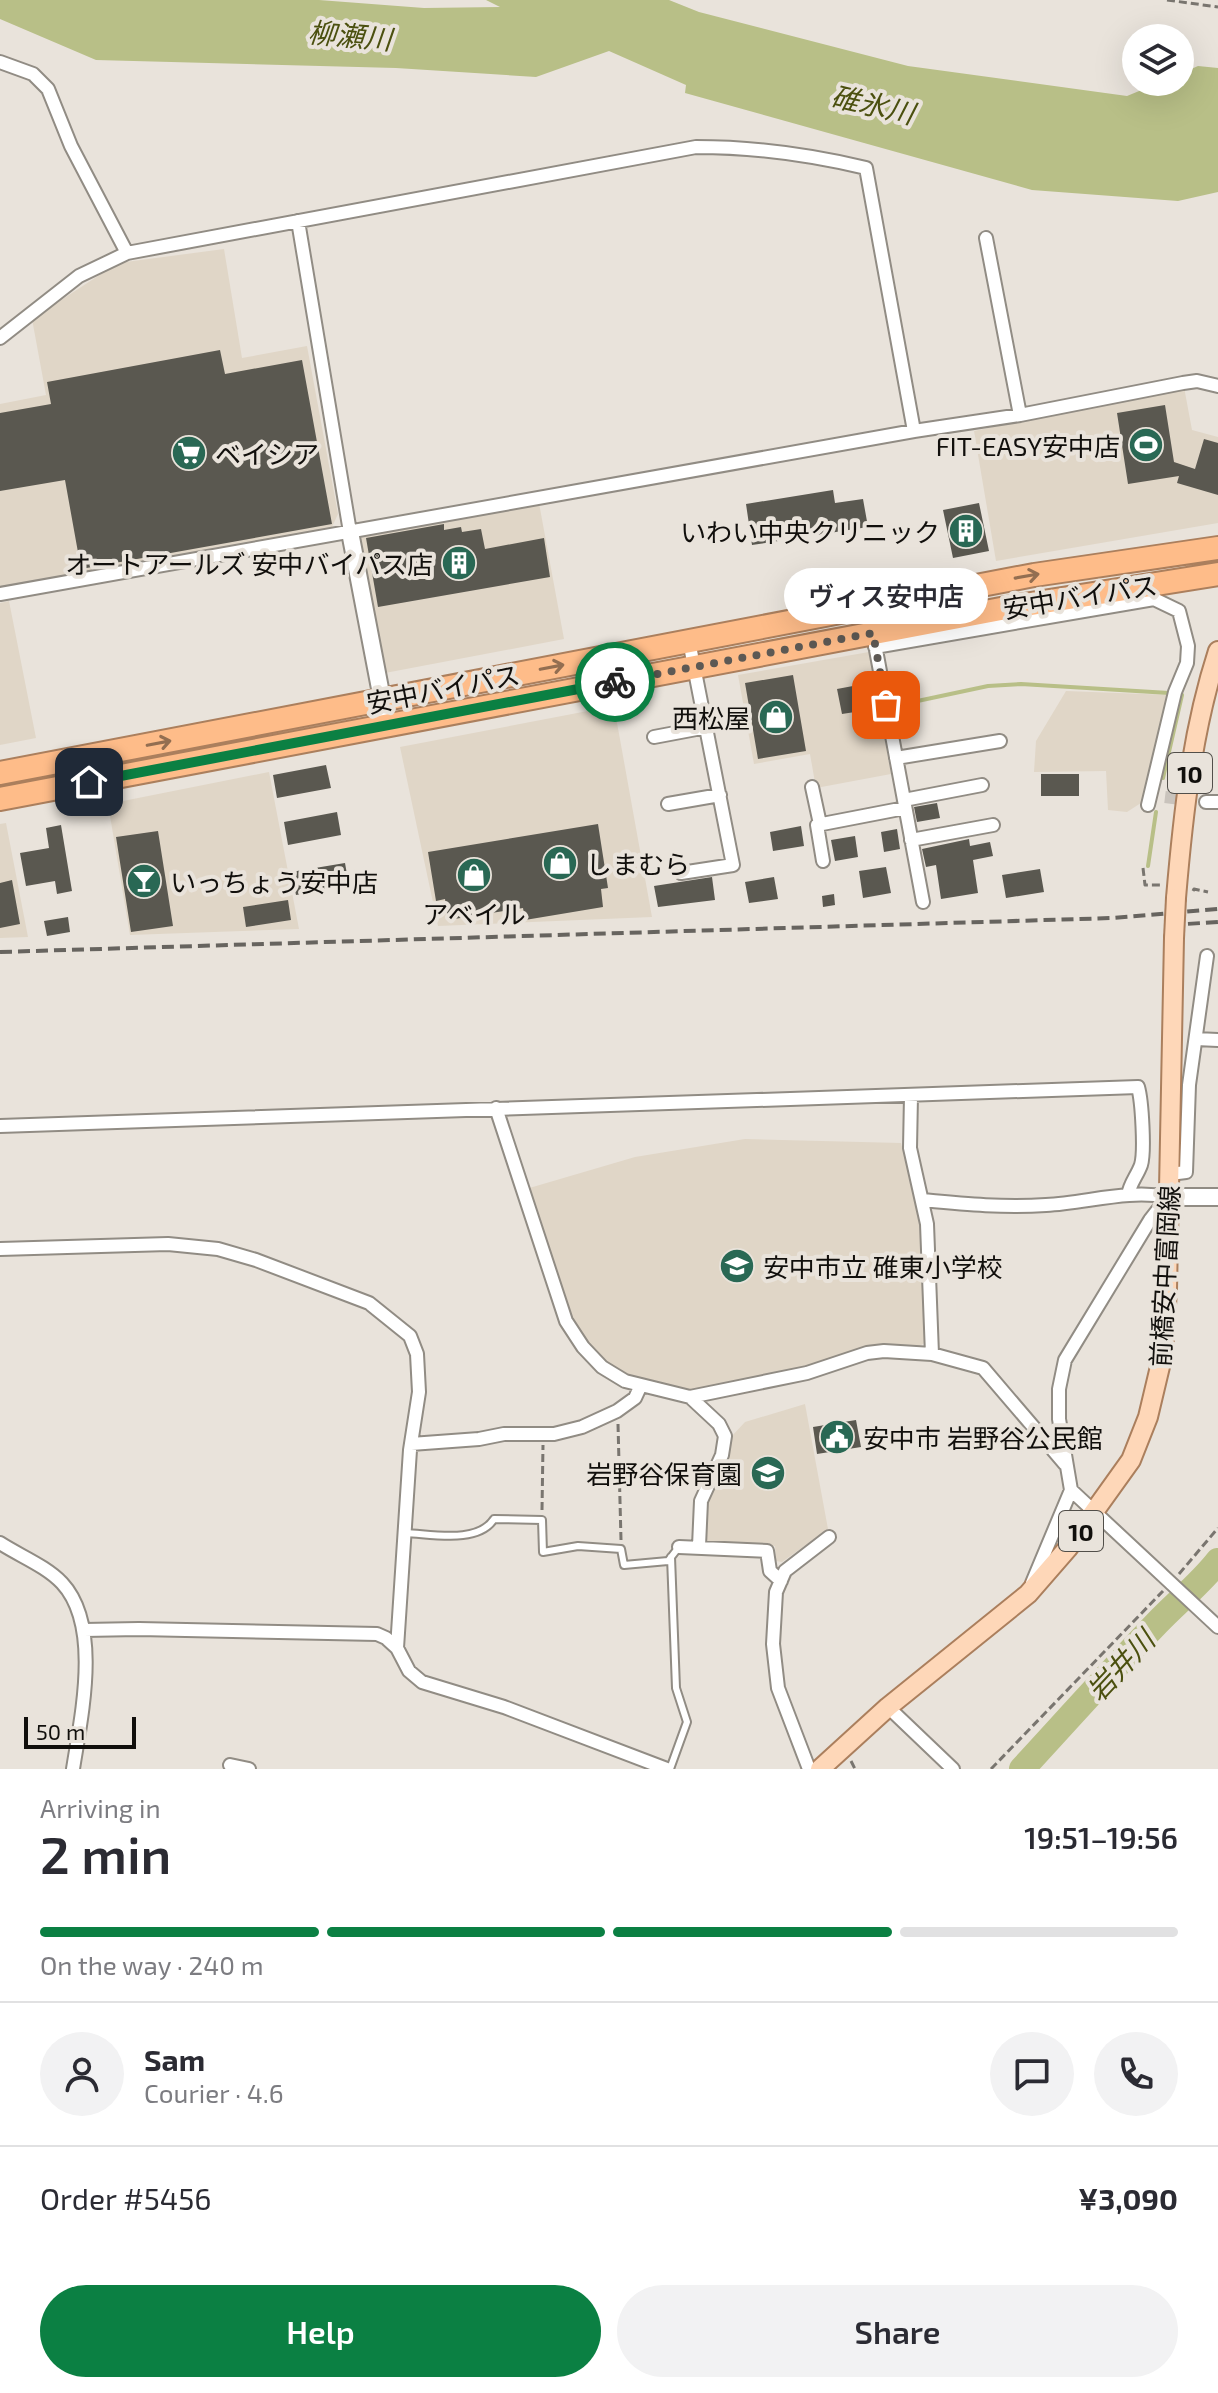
<!DOCTYPE html>
<meta charset="utf-8">
<style>
body{margin:0;font-family:"Exo 2","Noto Sans JP",sans-serif;background:#f2f2f3;color:#2b2b33;height:100vh;display:flex;flex-direction:column;font-size:30px;white-space:nowrap}
*{box-sizing:border-box;margin:0}
p{font-size:26px;color:#7c7c81}
.icon{flex:none;width:44px;height:44px;fill:none;stroke:currentColor;stroke-width:2;stroke-linecap:round;stroke-linejoin:round}
.map{position:relative;height:1769px;overflow:hidden}
.panel{display:flex;flex-direction:column;background:#fff;flex:1}
.panel>*{flex:none}
.controls{position:absolute;left:1122px;top:24px;display:grid;gap:16px}
.controls a{display:grid;place-items:center;width:72px;height:72px;border-radius:50%;background:#fff;box-shadow:0 8px 32px #0002;font-size:40px}
.scale{position:absolute;left:24px;bottom:20px;width:112px;box-sizing:border-box;padding-left:8px;border:4px solid #110f0c;border-top:0;font-size:22px;line-height:28px;white-space:nowrap;color:#110f0c;-webkit-text-stroke:6px #e9e3db;paint-order:stroke}
.pin{position:absolute;display:grid;place-items:center;width:68px;height:68px;color:#fff;margin:-34px;border-radius:16px;box-shadow:0 4px 12px #0006}
.courier{position:absolute;display:grid;place-items:center;width:80px;height:80px;margin:-40px;border:6px solid #0b8043;border-radius:50%;background:#fff;color:#222;box-shadow:0 2px 10px #0007}
.bubble{position:absolute;height:56px;border-radius:28px;background:#fff;box-shadow:0 8px 32px #0002;font-size:26px;font-weight:600;line-height:56px;text-align:center}
.summary em{font-style:normal;font-weight:600}
.summary div{display:flex;flex-direction:column-reverse}
.summary{display:flex;align-items:center;justify-content:space-between;height:136px;padding:0 40px}
h1{font-size:52px;font-weight:600;line-height:60px}
.bar{display:grid;grid-template-columns:repeat(4,1fr);gap:12px 8px;align-content:center;height:96px;padding:0 40px}
.bar i{height:10px;border-radius:6px;background:#e1e1e2}
.bar .active{background:#0b8043}
.bar p{grid-column:span 4}
.line{display:flex;align-items:center;gap:20px;padding:0 40px;border-top:2px solid #e1e1e2}
.line div{flex:1}
.round{display:grid;place-items:center;flex:none;width:84px;height:84px;border-radius:42px;background:#f2f2f3}
.button{display:flex;gap:16px;margin-top:auto;padding:16px 40px}
.button a{flex:1;height:92px;border-radius:48px;background:#0b8043;color:#fff;font-size:32px;font-weight:600;line-height:92px;text-align:center}
.button a+a{background:#f2f2f3;color:#2b2b33}
.map>svg:first-child{display:block}
</style>
<div class="map">
<svg width="1218" height="1769" viewBox="0 0 1218 1769">
<rect width="100%" height="100%" fill="#e9e3db"/>
<path fill="#e0d6c7" d="M 224,249 L 242,358 L 307,346 L 338,514 L 331,529 L 0,587 L 0,404 L 46,395 L 32,319 L 118,263 Z
M 1184,387 L 1192,430 L 1218,437 L 1218,523 L 996,561 L 974,431 Z
M 539,503 L 564,639 L 385,673 L 360,540 L 364,535 Z
M 9,601 L 36,738 L 0,745 L 0,603 Z
M 869,652 L 891,774 L 816,788 L 810,754 L 754,764 L 738,675 Z
M 1066,691 L 1170,695 L 1144,801 L 1127,812 L 1108,810 L 1106,771 L 1034,772 L 1036,741 Z
M 614,706 L 652,917 L 438,926 L 400,747 Z
M 269,772 L 299,929 L 130,935 L 108,804 Z
M 6,823 L 28,937 L 0,938 L 0,824 Z
M 745,1139 L 901,1143 L 919,1214 L 926,1342 L 918,1347 L 884,1344 L 869,1346 L 810,1367 L 695,1391 L 633,1378 L 606,1364 L 588,1346 L 571,1317 L 526,1189 L 635,1157 Z
M 805,1404 L 828,1529 L 782,1562 L 776,1561 L 775,1546 L 710,1544 L 703,1536 L 704,1501 L 725,1463 L 731,1437 L 745,1422 Z"/>
<path fill="#b8bf87" d="M 0,0 L 319,0 L 424,8 L 500,7 L 486,0 L 669,0 L 699,12 L 908,66 L 1127,96 L 1161,82 L 1180,82 L 1180,74 L 1198,66 L 1218,68 L 1218,192 L 1178,201 L 1032,190 L 685,93 L 686,85 L 609,51 L 536,77 L 396,68 L 96,60 L 0,19 Z"/>
<g fill="none" stroke-linecap="round" stroke-linejoin="round">
<path stroke="#b8bf87" stroke-width="4" d="M 894,706 L 988,686 L 1021,684 L 1169,693
M 1163,778 L 1182,695
M 1148,866 L 1156,812"/>
<path stroke="#b8bf87" stroke-width="26" d="M 1022,1769 C 1067,1720 1111,1671 1157,1623 C 1177,1602 1200,1584 1218,1561"/>
</g>
<path fill="#5a5850" d="M 220,350 L 225,374 L 302,360 L 332,524 L 81,569 L 65,480 L 0,491 L 0,413 L 51,404 L 47,382 Z
M 1165,405 L 1174,462 L 1195,469 L 1204,439 L 1218,443 L 1218,495 L 1177,483 L 1179,476 L 1128,484 L 1117,413 Z
M 833,490 L 835,503 L 863,499 L 868,527 L 752,545 L 746,504 Z
M 979,503 L 989,551 L 953,558 L 943,510 Z
M 444,524 L 444,530 L 461,527 L 462,532 L 481,529 L 485,549 L 544,538 L 550,577 L 378,607 L 366,538 Z
M 793,675 L 806,751 L 758,759 L 745,683 Z
M 869,683 L 874,709 L 842,714 L 837,689 Z
M 326,765 L 331,788 L 277,798 L 273,775 Z
M 1041,774 L 1079,774 L 1079,796 L 1041,796 Z
M 937,803 L 940,818 L 917,822 L 914,807 Z
M 337,812 L 341,835 L 288,845 L 284,822 Z
M 598,824 L 608,888 L 601,889 L 603,907 L 525,920 L 523,908 L 448,920 L 445,899 L 436,901 L 428,852 Z
M 61,825 L 72,891 L 57,894 L 55,881 L 26,886 L 20,853 L 49,848 L 46,828 Z
M 801,826 L 804,846 L 773,851 L 770,832 Z
M 897,829 L 900,849 L 884,852 L 881,832 Z
M 158,831 L 173,926 L 131,932 L 116,837 Z
M 855,836 L 858,857 L 835,861 L 831,840 Z
M 969,839 L 970,846 L 990,842 L 993,856 L 973,860 L 978,893 L 941,899 L 936,865 L 926,867 L 922,849 Z
M 345,863 L 349,886 L 296,895 L 291,872 Z
M 886,867 L 891,893 L 863,898 L 859,871 Z
M 1040,869 L 1044,892 L 1006,898 L 1002,875 Z
M 712,877 L 715,900 L 658,907 L 654,886 Z
M 774,877 L 778,899 L 749,903 L 745,882 Z
M 12,880 L 20,924 L 0,928 L 0,883 Z
M 834,894 L 835,905 L 823,907 L 822,896 Z
M 288,900 L 291,920 L 246,927 L 243,907 Z
M 68,917 L 70,932 L 47,936 L 44,921 Z
M 856,1420 L 861,1447 L 817,1454 L 813,1427 Z"/>
<g fill="none" stroke-linecap="round" stroke-linejoin="round">
<path stroke="#c9c3bc" stroke-width="12" stroke-dasharray="12 6" stroke-linecap="butt" d="M 1165,797 L 1206,802"/>
<g stroke="#918c84" stroke-width="10">
<path id="lane" d="M 406,1533 C 432,1534 478,1544 494,1519 L 542,1520 L 543,1552 L 578,1546 L 621,1549 L 624,1565 L 668,1561 L 679,1547
M 670,1769 L 687,1722 L 676,1688 L 671,1557"/>
</g>
<g stroke="#918c84" stroke-width="16">
<path id="street" d="M 0,62 L 33,74 L 48,89 L 71,146 L 127,253
M 298,221 L 350,532
M 986,238 L 1020,415
M 0,338 L 79,276 L 127,253 L 696,147 C 752,147 812,155 866,168 L 914,431
M 0,594 L 914,431 L 1020,415 L 1183,383 L 1197,381 L 1218,386
M 868,607 L 923,902
M 875,647 L 1154,599 L 1179,611 L 1188,646 L 1187,663 L 1175,692 L 1148,805
M 654,737 L 707,727
M 896,758 L 1000,741
M 812,787 L 820,824
M 904,800 L 982,785
M 1206,802 L 1218,802
M 668,804 L 720,795
M 911,840 L 993,825
M 823,861 L 817,825 L 905,808
M 681,873 L 733,865 L 689,641
M 1196,1039 L 1218,1040
M 911,1096 L 910,1148 L 927,1224 L 932,1354 L 983,1368 L 1065,1464
M 496,1108 L 566,1321 L 583,1347 L 602,1367 L 625,1381 L 690,1397 L 807,1373 L 867,1353 L 884,1351 L 932,1354
M 0,1126 L 1138,1087 C 1142,1101 1145,1152 1141,1165 C 1137,1176 1130,1183 1128,1195
M 1170,1174 L 1186,1172 L 1189,1085 L 1207,956
M 922,1200 C 964,1204 1004,1208 1046,1205 C 1087,1203 1128,1189 1168,1197 L 1150,1220 L 1065,1360 L 1059,1389 L 1059,1419 L 1071,1490 L 1218,1627
M 0,1249 L 168,1244 L 218,1249 L 256,1260 L 369,1303 L 410,1336 L 417,1354 L 419,1392 L 410,1450 L 397,1648
M 690,1397 L 719,1424 L 725,1436 L 722,1455 L 701,1501 L 699,1546
M 411,1444 L 479,1439 L 504,1434 L 554,1434 L 582,1427 L 617,1411 L 635,1398 L 641,1385
M 0,1543 C 20,1556 46,1566 62,1583 C 102,1626 81,1717 73,1769
M 679,1547 L 767,1551 L 770,1571 L 781,1581
M 1032,1583 L 1071,1490
M 84,1630 L 139,1629 L 377,1634 L 386,1638 L 397,1648 L 409,1671 L 422,1682 L 504,1707 L 667,1769
M 888,1707 L 953,1769
M 230,1765 L 249,1769
M 809,1769 L 778,1688 L 773,1644 L 776,1592 L 785,1571 L 829,1537"/>
</g>
<g stroke="#918c84" stroke-width="20">
<path id="secondary" d="M 350,532 L 387,725
M 1168,1197 L 1218,1197"/>
</g>
<g stroke="#ab7f5d" stroke-width="22">
<path id="primary" d="M 1176,898 C 1183,815 1192,731 1218,651
M 820,1769 L 888,1707 L 1028,1594 L 1068,1548 L 1131,1460 L 1148,1417 L 1163,1354 L 1167,1289 L 1174,938"/>
</g>
<g stroke="#ab7f5d" stroke-width="26">
<path id="highway" d="M 0,773 L 1034,575 L 1218,548
M 0,799 L 1006,608 L 1218,574"/>
</g>
<path stroke="#79756f" stroke-width="3" stroke-dasharray="8 4" stroke-linecap="butt" d="M 1167,0 L 1218,7
M 1143,868 L 1145,885 L 1163,885
M 1193,891 L 1194,889 L 1208,892
M 618,1424 L 621,1540
M 542,1510 L 543,1445
M 1179,1574 L 1218,1528
M 851,1761 L 855,1769
M 991,1769 L 1163,1591"/>
<use href="#lane" stroke="#fff" stroke-width="6"/>
<use href="#street" stroke="#fff" stroke-width="12"/>
<use href="#secondary" stroke="#fff" stroke-width="16"/>
<use href="#primary" stroke="#fed7b8" stroke-width="18"/>
<use href="#highway" stroke="#febc89" stroke-width="22"/>
<path stroke="#67645f" stroke-width="4" stroke-dasharray="12 6" stroke-linecap="butt" d="M 1170,925 L 1218,922
M 0,952 L 1112,918 L 1218,909"/>
<g stroke="#ab7f5d" stroke-width="22" stroke-linecap="butt">
<path id="primary-bridge" d="M 1174,938 L 1176,898"/>
</g>
<use href="#primary-bridge" stroke="#fed7b8" stroke-width="18"/>
</g>
<defs><path id="oneway-shaft" d="M-6 0H5M1.5-3L5.5 0L1.5 3" fill="none" stroke-width="1.6" stroke-linecap="round" stroke-linejoin="round" transform="scale(2)"/></defs>
<g stroke="#936e51">
<use href="#oneway-shaft" transform="translate(1027 576) rotate(-10)"/>
<use href="#oneway-shaft" transform="translate(552 667) rotate(-11)"/>
<use href="#oneway-shaft" transform="translate(159 743) rotate(-11)"/>
</g>
<g fill="none" stroke-linecap="round" stroke-linejoin="round">
<path stroke="#5d5954" stroke-width="8" stroke-dasharray="0 14.4" d="M 615,682 L 873,633 L 886,705"/>
<path stroke="#0b8043" stroke-width="10" d="M 89,782 L 615,682"/>
</g>
<defs>
<g id="stadium-disc" transform="scale(1.8)"><circle r="9.5" fill="#296854" stroke="#e9e3db"/><path d="M0-5a6.5 5 0 1 0 0 10a6.5 5 0 1 0 0-10ZM-3.5-1.8h7v3.6h-7Z" fill="#fff"/></g>
<g id="supermarket-disc" transform="scale(1.8)"><circle r="9.5" fill="#296854" stroke="#e9e3db"/><path d="M-6-5.5h2.5l.6 2H6L4.5 2H-2.5L-4.4-4H-6ZM-1.5 3.2a1.3 1.3 0 1 0 .1 0ZM3 3.2a1.3 1.3 0 1 0 .1 0Z" fill="#fff"/></g>
<g id="building-disc" transform="scale(1.8)"><circle r="9.5" fill="#296854" stroke="#e9e3db"/><path d="M-4-6H4V6H1V3H-1V6H-4ZM-2.5-4.3h1.7v1.8h-1.7ZM.8-4.3h1.7v1.8H.8ZM-2.5-1h1.7V.8h-1.7ZM.8-1h1.7V.8H.8Z" fill="#fff"/></g>
<g id="shop-disc" transform="scale(1.8)"><circle r="9.5" fill="#296854" stroke="#e9e3db"/><path d="M-5-2.5h2.3a2.7 3.5 0 0 1 5.4 0H5L5.5 6h-11ZM-1.5-2.5h3a1.5 2.3 0 0 0-3 0Z" fill="#fff"/></g>
<g id="bar-disc" transform="scale(1.8)"><circle r="9.5" fill="#296854" stroke="#e9e3db"/><path d="M-6-5H6L.8 .8V4.5H3.5V6h-7V4.5H-.8V.8Z" fill="#fff"/></g>
<g id="school-disc" transform="scale(1.8)"><circle r="9.5" fill="#296854" stroke="#e9e3db"/><path d="M0-5L7-2L0 1L-7-2ZM-4 1L0 2.5L4 1V4Q0 6-4 4Z" fill="#fff"/></g>
<g id="civic-disc" transform="scale(1.8)"><circle r="9.5" fill="#296854" stroke="#e9e3db"/><path d="M-.6-6.5H3V-4.5H.6V-3L4-1V1h2V6H-6V1h2V-1L-.6-3ZM-1.2 2.5V6h2.4V2.5Z" fill="#fff"/></g>
</defs>
<g fill-rule="evenodd">
<use href="#stadium-disc" x="1146" y="445"/>
<use href="#supermarket-disc" x="189" y="453"/>
<use href="#building-disc" x="966" y="531"/>
<use href="#building-disc" x="459" y="563"/>
<use href="#shop-disc" x="776" y="717"/>
<use href="#shop-disc" x="560" y="863"/>
<use href="#shop-disc" x="474" y="875"/>
<use href="#bar-disc" x="144" y="881"/>
<use href="#school-disc" x="737" y="1266"/>
<use href="#civic-disc" x="837" y="1437"/>
<use href="#school-disc" x="768" y="1473"/>
</g>
<g text-anchor="middle" dominant-baseline="central" stroke-width="8" stroke-linejoin="round" paint-order="stroke">
<g fill="#e9e3db" stroke="#524f4a" stroke-width="2">
<rect x="1168" y="753" width="44" height="40" rx="6"/>
<rect x="1059" y="1511" width="44" height="40" rx="6"/>
</g>
<g font-size="24" font-weight="bold" fill="#110f0c">
<text x="1190" y="773">10</text>
<text x="1081" y="1531">10</text>
</g>
<g font-size="26" fill="#110f0c" stroke="#e9e3db" text-anchor="end">
<text x="1120" y="445">FIT-EASY安中店</text>
<text x="215" y="453" text-anchor="start">ベイシア</text>
<text x="940" y="531">いわい中央クリニック</text>
<text x="433" y="563">オートアールズ 安中バイパス店</text>
<text x="750" y="717">西松屋</text>
<text x="586" y="863" text-anchor="start">しまむら</text>
<text x="170" y="881" text-anchor="start">いっちょう安中店</text>
<text x="474" y="913" text-anchor="middle">アベイル</text>
<text x="763" y="1266" text-anchor="start">安中市立 碓東小学校</text>
<text x="863" y="1437" text-anchor="start">安中市 岩野谷公民館</text>
<text x="742" y="1473">岩野谷保育園</text>
</g>
<g font-size="26" fill="#110f0c" stroke="#e9e3db">
<text transform="translate(1080 596) rotate(-9)">安中バイパス</text>
<text transform="translate(443 688) rotate(-11)">安中バイパス</text>
<text transform="translate(1164 1276) rotate(-87)">前橋安中富岡線</text>
</g>
<g font-size="28" font-style="italic" fill="#4b500f" stroke="#e9e3db">
<text transform="translate(350 35) rotate(5)">柳瀬川</text>
<text transform="translate(873 104) rotate(13)">碓氷川</text>
<text transform="translate(1120 1665) rotate(-47)">岩井川</text>
</g>
</g>
</svg>
<div class="controls">
<a><svg class="icon" aria-label="layers" viewBox="0 0 24 24"><path d="M12 4l9 5-9 5-9-5zM3 14l9 5 9-5"/></svg></a>
</div>
<div class="scale">50 m</div>
<div class="pin" style="left:886px;top:705px;background:#ea580c"><svg class="icon" aria-label="bag" viewBox="0 0 24 24"><path d="M5 8h14l-1 12H6zM9 8a3 3 0 0 1 6 0"/></svg></div>
<div class="pin" style="left:89px;top:782px;background:#1f2937"><svg class="icon" aria-label="home" viewBox="0 0 24 24"><path d="M3 11l9-7 9 7M6 9v11h12V9"/></svg></div>
<div class="courier" style="left:615px;top:682px"><svg class="icon" aria-label="bike" viewBox="0 0 24 24"><circle cx="6" cy="16" r="4"/><circle cx="18" cy="16" r="4"/><path d="M6 16l4-8h5l3 8M10 8l3 8H6M13 5h3"/></svg></div>
<div class="bubble" style="left:784px;top:568px;width:204px">ヴィス安中店</div>
</div>
<section class="panel">
<div class="summary"><div><h1>2 min</h1><p>Arriving in</p></div><em>19:51–19:56</em></div>
<div class="bar"><i class="active"></i><i class="active"></i><i class="active"></i><i></i><p>On the way · 240 m</p></div>
<div class="line" style="height:144px"><a class="round"><svg class="icon" aria-label="person" viewBox="0 0 24 24"><circle cx="12" cy="8" r="4"/><path d="M4 21q1-7 8-7t8 7"/></svg></a><div><b>Sam</b><p>Courier · 4.6</p></div><a class="round"><svg class="icon" aria-label="chat" viewBox="0 0 24 24"><path d="M4 5h16v11H9l-5 4z"/></svg></a><a class="round"><svg class="icon" aria-label="phone" viewBox="0 0 24 24"><path d="M5 4h4l2 5-3 2q2 4 5 5l2-3 5 2v4C11 20 4 13 5 4z"/></svg></a></div>
<div class="line" style="height:104px"><div>Order #5456</div><b>¥3,090</b></div>
<div class="button"><a>Help</a><a>Share</a></div>
</section>
